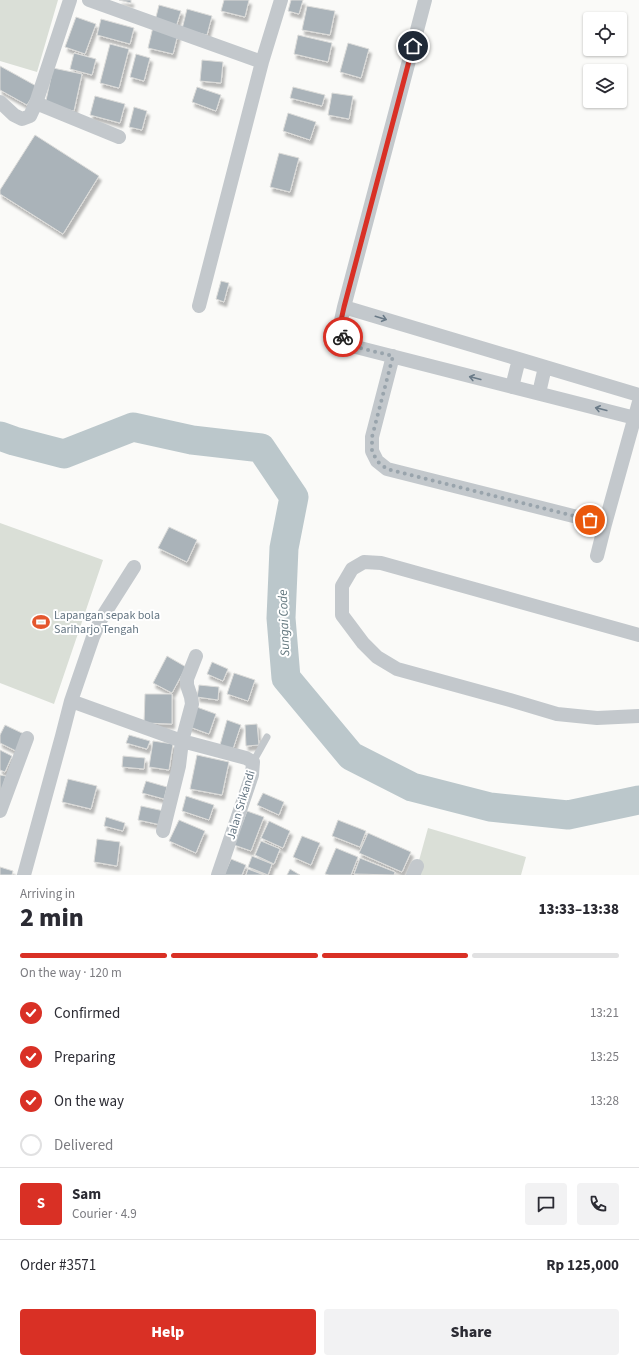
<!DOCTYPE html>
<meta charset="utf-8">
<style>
body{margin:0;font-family:"Source Sans 3",sans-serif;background:#f2f2f3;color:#2b2b33;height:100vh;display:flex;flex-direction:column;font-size:15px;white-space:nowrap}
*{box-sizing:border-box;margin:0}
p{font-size:13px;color:#7c7c81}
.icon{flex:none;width:22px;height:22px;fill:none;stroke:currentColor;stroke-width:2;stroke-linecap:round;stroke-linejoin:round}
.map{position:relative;height:875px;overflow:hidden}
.drawer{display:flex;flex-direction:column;background:#fff;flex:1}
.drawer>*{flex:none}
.fabs{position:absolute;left:583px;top:12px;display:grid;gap:8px}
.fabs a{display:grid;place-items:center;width:44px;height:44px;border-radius:4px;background:#fff;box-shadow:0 1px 3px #0004;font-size:20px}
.pin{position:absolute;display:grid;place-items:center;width:34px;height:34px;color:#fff;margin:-17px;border:2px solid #fff;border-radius:50%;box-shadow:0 1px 4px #0007}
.courier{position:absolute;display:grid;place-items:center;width:40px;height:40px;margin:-20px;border:3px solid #d93025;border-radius:50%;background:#fff;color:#222;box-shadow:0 1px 5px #0007}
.head em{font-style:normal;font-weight:800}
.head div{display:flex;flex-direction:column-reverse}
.head{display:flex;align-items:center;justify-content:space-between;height:68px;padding:0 20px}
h1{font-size:26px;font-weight:800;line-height:30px}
.bar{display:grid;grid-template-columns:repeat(4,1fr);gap:6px 4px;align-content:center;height:48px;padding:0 20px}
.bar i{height:5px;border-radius:3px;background:#e1e1e2}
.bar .selected{background:#d93025}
.bar p{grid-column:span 4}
.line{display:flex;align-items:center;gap:10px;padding:0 20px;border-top:1px solid #e1e1e2}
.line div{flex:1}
.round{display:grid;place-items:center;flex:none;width:42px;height:42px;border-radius:4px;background:#f2f2f3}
ol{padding:0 20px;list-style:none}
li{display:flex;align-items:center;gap:12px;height:44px}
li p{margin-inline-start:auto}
li .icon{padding:4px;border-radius:50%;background:#d93025;color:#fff;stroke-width:4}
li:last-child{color:#7c7c81}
li i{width:22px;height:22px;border:2px solid #e1e1e2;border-radius:50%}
.action{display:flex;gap:8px;margin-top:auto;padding:8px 20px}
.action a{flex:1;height:46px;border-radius:4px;background:#d93025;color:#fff;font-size:16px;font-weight:800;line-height:46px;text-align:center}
.action a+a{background:#f2f2f3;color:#2b2b33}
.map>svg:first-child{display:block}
</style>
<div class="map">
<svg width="639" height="875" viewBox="0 0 639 875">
<defs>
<filter id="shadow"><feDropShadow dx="2.5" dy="4.5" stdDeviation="1" flood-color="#0004"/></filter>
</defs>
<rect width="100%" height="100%" fill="#fafaf8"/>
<path fill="#dadfd7" d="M 0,0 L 58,0 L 37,72 L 0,61 Z
M 0,523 L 103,560 L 54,704 L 0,683 Z
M 428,828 L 526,857 L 521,875 L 415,875 Z"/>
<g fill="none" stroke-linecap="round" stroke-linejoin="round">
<path stroke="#bbc7cb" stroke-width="29" d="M 0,436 L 14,441 L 64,454 L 133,427 L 192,440 L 261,448 L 294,497 L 284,548 L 281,618 L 286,678 L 351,756 L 412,787 L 490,807 L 568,815 L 639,800"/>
</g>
<path fill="#aab3b9" stroke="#dcdcda" filter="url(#shadow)" d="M 119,0 L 131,0 L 131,3 Z
M 224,0 L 249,0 L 245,17 L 221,11 Z
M 291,0 L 303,0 L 299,14 L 288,11 Z
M 159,5 L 181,11 L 176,27 L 155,21 Z
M 307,6 L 335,11 L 330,35 L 302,30 Z
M 187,9 L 212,16 L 207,35 L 182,29 Z
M 76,17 L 96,24 L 85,54 L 65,47 Z
M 101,19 L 134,28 L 130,44 L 97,35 Z
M 153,27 L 178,34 L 173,54 L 148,48 Z
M 298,35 L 332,43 L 328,62 L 294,54 Z
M 348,43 L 369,49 L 361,78 L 340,72 Z
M 110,44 L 129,49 L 119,88 L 100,83 Z
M 74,53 L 96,59 L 92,75 L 70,69 Z
M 136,54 L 150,58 L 144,81 L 130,77 Z
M 202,60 L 223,62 L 221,83 L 200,81 Z
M 0,66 L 38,87 L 27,105 L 0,90 Z
M 53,68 L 82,74 L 74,111 L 45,105 Z
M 197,87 L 221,95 L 216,111 L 192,102 Z
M 293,87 L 325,95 L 322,106 L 290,98 Z
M 332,93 L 353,96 L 349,119 L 328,115 Z
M 95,96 L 125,104 L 120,123 L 90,115 Z
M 134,107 L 147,111 L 142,130 L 129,127 Z
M 288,113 L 316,122 L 310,140 L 283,131 Z
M 35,135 L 99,176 L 63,234 L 0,194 L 0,190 Z
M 279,153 L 299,158 L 290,192 L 270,187 Z
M 221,281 L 229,283 L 224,302 L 216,299 Z
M 169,527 L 197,540 L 187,562 L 158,548 Z
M 167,656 L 186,667 L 172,693 L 153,683 Z
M 212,662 L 228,669 L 223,681 L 207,674 Z
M 234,673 L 255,680 L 248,701 L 227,694 Z
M 199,685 L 219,687 L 218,700 L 197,697 Z
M 145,694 L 172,694 L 172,724 L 144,723 Z
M 194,706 L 216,714 L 209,734 L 187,726 Z
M 227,720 L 241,725 L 233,749 L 220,745 Z
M 257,724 L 259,745 L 246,746 L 245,725 Z
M 5,725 L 24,734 L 16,751 L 0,743 L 0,735 Z
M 129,735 L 150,741 L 147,749 L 126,743 Z
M 153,741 L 173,744 L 169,770 L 149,767 Z
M 0,750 L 12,756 L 5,772 L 0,770 Z
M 197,755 L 229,762 L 222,795 L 190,789 Z
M 123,756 L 145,758 L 144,769 L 122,767 Z
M 0,775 L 6,776 L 0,796 Z
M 68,779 L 97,786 L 91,809 L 62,802 Z
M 146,781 L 167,787 L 164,799 L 142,793 Z
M 263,793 L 284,802 L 279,815 L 257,805 Z
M 186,796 L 214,805 L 209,820 L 182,811 Z
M 141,806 L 164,811 L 161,825 L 138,820 Z
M 247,811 L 264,817 L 251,851 L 234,845 Z
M 106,817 L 125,823 L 123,831 L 104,826 Z
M 179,820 L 205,831 L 196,853 L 169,841 Z
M 338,820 L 366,831 L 360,847 L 332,836 Z
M 269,821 L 290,831 L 283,848 L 261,838 Z
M 368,833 L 411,852 L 402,872 L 359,853 Z
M 302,836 L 320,843 L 311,865 L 293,857 Z
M 97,839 L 120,842 L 117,866 L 94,862 Z
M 261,841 L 280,849 L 274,864 L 255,855 Z
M 336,848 L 358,857 L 351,875 L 329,875 L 325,874 Z
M 252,856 L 272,864 L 268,875 L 248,867 Z
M 360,858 L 395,872 L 394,875 L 354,874 Z
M 231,859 L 246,865 L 242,875 L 224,875 Z
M 0,867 L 13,871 L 12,875 L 0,875 Z
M 248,869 L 264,875 L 246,875 Z
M 290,869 L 300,875 L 287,875 Z"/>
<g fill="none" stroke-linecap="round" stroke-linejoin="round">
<path stroke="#c3c8cc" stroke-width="7" d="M 253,762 L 267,737"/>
<path stroke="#c3c8cc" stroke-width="14" d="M 89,0 L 262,62
M 425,0 L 344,307 L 340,325 L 343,337 L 356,347 L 639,419
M 0,102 L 14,115 L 22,119 L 30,116 L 36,103 L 70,0
M 36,103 L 119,137
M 199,306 L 262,62 L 281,0
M 344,307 L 639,395
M 393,356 L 372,437 L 372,451 L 377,461 L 387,469 L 605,524 L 639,402
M 512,387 L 519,359
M 539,393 L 545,367
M 597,556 L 605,524
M 639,635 L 381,563 L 364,562 L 352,569 L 342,586 L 342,615 L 363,643 L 377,657 L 397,669 L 510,700 L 557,714 L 597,718 L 639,716
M 71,701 L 182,741 L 246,758 L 253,762 L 252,775 L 218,875
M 0,811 L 27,738
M 163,831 L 179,766 L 182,741 L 192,704 L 191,697 L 187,685 L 187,679 L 196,656
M 24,875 L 62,736 L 71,701 L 93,637 L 101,619 L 134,567
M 413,875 L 417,866"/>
</g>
<defs><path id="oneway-shaft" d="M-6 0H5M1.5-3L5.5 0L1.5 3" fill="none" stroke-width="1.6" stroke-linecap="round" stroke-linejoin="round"/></defs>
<g stroke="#6a7a87">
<use href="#oneway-shaft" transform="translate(381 318) rotate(17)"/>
<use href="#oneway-shaft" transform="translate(475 378) rotate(-166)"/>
<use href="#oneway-shaft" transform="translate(601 409) rotate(-166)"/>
</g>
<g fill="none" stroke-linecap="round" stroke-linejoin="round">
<path stroke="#99a4ac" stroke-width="4" stroke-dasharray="0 7.2" d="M 343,337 L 356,347 L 393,356 L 372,437 L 372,451 L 377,461 L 387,469 L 590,520"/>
<path stroke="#d93025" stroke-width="5" d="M 343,337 L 340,325 L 344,307 L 413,46"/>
</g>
<defs>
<g id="stadium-bare" transform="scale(1.38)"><path d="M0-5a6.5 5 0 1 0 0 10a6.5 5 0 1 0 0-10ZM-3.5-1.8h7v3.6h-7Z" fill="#e4572e" stroke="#fff" stroke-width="2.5" paint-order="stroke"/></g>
</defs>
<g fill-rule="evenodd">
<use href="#stadium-bare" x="41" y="622"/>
</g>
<g text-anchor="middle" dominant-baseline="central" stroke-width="4" stroke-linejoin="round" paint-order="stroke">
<g font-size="12" fill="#657683" stroke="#fff" text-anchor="start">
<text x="54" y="615">Lapangan sepak bola<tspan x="54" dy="14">Sariharjo Tengah</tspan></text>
</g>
<g font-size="12" fill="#657683" stroke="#fff">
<text transform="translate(241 805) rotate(-73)">Jalan Srikandi</text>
</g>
<g font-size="13" font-style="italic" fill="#60757c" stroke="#fff">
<text transform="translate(284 623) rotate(-92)">Sungai Code</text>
</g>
</g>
</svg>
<div class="fabs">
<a><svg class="icon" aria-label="locate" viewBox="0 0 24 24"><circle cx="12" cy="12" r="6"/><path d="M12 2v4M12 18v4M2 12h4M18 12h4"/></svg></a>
<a><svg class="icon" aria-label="layers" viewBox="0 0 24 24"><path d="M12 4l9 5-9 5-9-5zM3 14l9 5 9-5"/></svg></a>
</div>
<div class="pin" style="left:590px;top:520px;background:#ea580c"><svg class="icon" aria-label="bag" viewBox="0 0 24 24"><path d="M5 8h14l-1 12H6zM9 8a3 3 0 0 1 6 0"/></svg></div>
<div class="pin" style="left:413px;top:46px;background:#1f2937"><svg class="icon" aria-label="home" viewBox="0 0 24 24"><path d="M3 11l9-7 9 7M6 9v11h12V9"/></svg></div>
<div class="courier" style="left:343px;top:337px"><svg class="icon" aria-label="bike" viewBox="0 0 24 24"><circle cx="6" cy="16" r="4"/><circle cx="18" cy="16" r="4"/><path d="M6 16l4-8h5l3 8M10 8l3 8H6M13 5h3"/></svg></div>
</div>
<section class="drawer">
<div class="head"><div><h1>2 min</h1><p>Arriving in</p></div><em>13:33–13:38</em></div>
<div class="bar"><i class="selected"></i><i class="selected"></i><i class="selected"></i><i></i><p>On the way · 120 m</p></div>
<ol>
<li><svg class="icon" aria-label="check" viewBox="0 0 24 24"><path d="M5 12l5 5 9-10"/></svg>Confirmed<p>13:21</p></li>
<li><svg class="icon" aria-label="check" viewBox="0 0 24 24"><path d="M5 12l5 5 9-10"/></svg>Preparing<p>13:25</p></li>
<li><svg class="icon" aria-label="check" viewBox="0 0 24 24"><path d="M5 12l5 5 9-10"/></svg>On the way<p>13:28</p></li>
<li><i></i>Delivered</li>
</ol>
<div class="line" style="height:72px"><b class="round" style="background:#d93025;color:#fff">S</b><div><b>Sam</b><p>Courier · 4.9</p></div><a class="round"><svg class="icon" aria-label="chat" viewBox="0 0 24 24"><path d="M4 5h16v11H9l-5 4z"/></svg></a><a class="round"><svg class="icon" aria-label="phone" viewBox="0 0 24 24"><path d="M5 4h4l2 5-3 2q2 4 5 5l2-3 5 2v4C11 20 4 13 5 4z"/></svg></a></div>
<div class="line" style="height:52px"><div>Order #3571</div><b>Rp 125,000</b></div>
<div class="action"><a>Help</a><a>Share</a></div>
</section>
